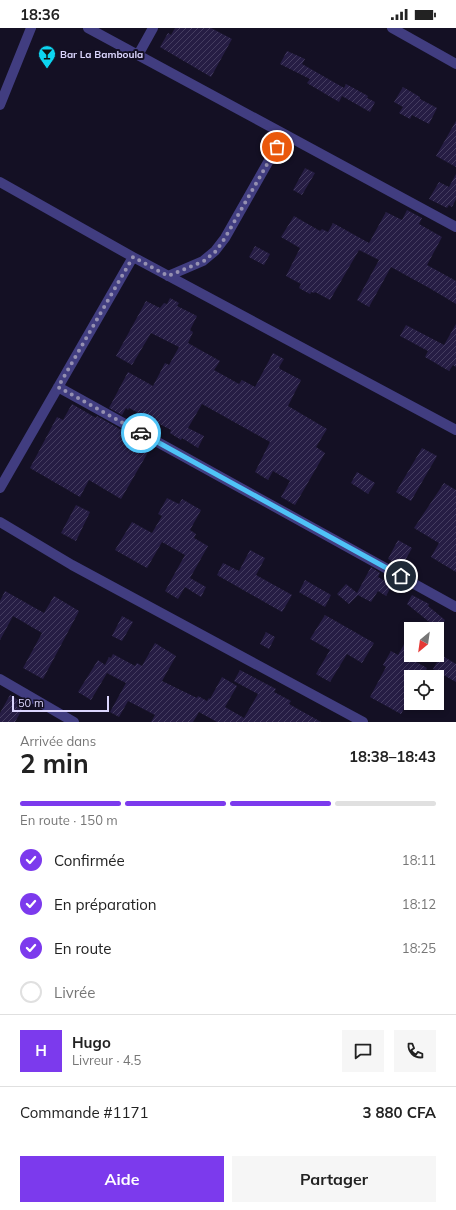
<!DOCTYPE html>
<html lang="fr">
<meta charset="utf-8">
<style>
body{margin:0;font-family:Mulish,sans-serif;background:#f6f6f6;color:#222;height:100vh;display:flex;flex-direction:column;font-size:15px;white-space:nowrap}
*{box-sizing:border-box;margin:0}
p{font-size:13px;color:#767676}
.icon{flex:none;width:22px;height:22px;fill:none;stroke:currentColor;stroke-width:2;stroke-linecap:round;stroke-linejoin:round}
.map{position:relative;height:694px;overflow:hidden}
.details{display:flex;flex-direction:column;background:#fff;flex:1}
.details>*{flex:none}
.needle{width:26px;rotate:209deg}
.tools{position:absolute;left:404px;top:594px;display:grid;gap:8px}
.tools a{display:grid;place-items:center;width:40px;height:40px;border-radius:0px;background:#fff;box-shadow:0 2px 6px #0003;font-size:20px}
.scale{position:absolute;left:12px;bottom:10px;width:97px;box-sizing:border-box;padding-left:4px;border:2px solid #dbd5fd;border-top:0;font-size:11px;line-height:14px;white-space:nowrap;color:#dbd5fd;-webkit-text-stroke:3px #141024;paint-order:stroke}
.pin{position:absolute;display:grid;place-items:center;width:34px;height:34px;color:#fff;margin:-17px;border:2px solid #fff;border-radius:50%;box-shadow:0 1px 4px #0007}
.courier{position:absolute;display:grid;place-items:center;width:40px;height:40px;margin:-20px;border:3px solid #4fc3f7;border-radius:50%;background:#fff;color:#222;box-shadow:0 1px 5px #0007}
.headline em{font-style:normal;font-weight:700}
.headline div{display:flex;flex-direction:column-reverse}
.headline{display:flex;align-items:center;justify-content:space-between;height:68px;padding:0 20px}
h1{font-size:26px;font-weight:700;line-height:30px}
.bar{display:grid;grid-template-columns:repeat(4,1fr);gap:6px 4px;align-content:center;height:48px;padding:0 20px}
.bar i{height:5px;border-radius:3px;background:#e0e0e0}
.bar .selected{background:#7c3aed}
.bar p{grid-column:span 4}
.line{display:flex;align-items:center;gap:10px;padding:0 20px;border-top:1px solid #e0e0e0}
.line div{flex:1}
.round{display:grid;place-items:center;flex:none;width:42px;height:42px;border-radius:0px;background:#f6f6f6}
ol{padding:0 20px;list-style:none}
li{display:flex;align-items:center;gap:12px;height:44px}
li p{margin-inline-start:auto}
li .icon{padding:4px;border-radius:50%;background:#7c3aed;color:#fff;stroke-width:4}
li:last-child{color:#767676}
li i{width:22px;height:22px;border:2px solid #e0e0e0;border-radius:50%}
.action{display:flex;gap:8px;margin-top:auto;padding:8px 20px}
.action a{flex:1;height:46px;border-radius:0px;background:#7c3aed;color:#fff;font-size:16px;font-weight:700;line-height:46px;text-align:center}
.action a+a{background:#f6f6f6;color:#222}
.status{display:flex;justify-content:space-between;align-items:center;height:28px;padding:0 20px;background:#fff;direction:ltr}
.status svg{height:11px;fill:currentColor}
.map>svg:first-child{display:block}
</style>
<div class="status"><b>18:36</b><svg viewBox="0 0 49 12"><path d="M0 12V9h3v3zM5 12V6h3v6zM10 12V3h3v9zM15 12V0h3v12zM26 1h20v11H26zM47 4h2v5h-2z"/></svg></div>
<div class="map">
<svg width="456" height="694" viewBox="0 0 456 694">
<defs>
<pattern id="building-hatch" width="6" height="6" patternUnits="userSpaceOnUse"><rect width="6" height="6" fill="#261d44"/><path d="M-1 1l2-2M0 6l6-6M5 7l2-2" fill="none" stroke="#453d60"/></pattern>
</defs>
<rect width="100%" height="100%" fill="#141024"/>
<path fill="url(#building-hatch)" d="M 175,0 L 211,0 L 232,11 L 211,49 L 160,19 L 168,5 L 171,7 Z
M 287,23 L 305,31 L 302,36 L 344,60 L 346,56 L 368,68 L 367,70 L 375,74 L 370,84 L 342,68 L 339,74 L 307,55 L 310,51 L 280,36 Z
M 403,59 L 420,69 L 420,71 L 437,80 L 429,96 L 412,87 L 410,91 L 399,85 L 403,79 L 394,74 Z
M 456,93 L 456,139 L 436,128 Z
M 305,140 L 315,145 L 302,167 L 293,162 Z
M 456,146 L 456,171 L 452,179 L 449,177 L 447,180 L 429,171 L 439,154 L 449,159 Z
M 407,182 L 422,190 L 419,196 L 442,209 L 427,237 L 456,253 L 456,276 L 431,261 L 391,239 L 369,279 L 357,272 L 379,232 L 359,222 L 330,272 L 315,264 L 314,265 L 311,264 L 310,266 L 299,260 L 301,256 L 286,248 L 300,220 L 281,209 L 294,188 L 320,203 L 322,201 L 328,204 L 333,195 L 369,215 L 386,184 L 402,192 Z
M 255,218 L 270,226 L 264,237 L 249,229 Z
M 170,270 L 179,275 L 177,278 L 197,288 L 190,302 L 193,304 L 188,315 L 220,333 L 214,342 L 239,356 L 242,352 L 255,359 L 273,325 L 284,331 L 279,339 L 280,341 L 301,352 L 288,378 L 327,401 L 316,419 L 325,425 L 295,477 L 281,469 L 290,453 L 273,443 L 268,452 L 255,444 L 270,414 L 202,376 L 188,400 L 204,408 L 198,420 L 182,410 L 181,412 L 170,405 L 171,402 L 129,380 L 128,382 L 126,380 L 122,387 L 109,380 L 128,344 L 153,358 L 165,335 L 169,337 L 179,319 L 151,305 L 132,337 L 116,328 L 146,273 L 160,280 L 164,275 L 167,276 Z
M 456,296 L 456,339 L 453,337 L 449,343 L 425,329 L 428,323 L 400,308 L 406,297 L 444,317 Z
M 72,376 L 96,390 L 97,388 L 151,419 L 121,471 L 89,452 L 80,469 L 30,440 L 57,389 L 63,392 Z
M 422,420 L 437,428 L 411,473 L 396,464 Z
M 357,444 L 375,455 L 368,466 L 351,455 Z
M 444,455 L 456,462 L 456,544 L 431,529 L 439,515 L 414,500 Z
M 167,470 L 179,476 L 182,471 L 201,482 L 190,502 L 196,506 L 194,510 L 208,518 L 190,550 L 206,559 L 201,569 L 185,559 L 178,571 L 165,563 L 185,527 L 162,514 L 147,540 L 115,522 L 132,494 L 152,505 L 162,488 L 158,486 Z
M 76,477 L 90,484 L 76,513 L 61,505 Z
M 398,512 L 412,520 L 402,538 L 388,531 Z
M 250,522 L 265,530 L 256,547 L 292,567 L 282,584 L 217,547 L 223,535 L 239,543 Z
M 371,539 L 380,545 L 378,549 L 392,557 L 386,568 L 378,563 L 371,574 L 358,567 L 349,576 L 337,566 L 346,556 L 357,565 Z
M 305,552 L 331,567 L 325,579 L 299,564 Z
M 5,563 L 44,585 L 54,568 L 79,583 L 43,651 L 23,640 L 42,605 L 13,588 L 0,612 L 0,573 Z
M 412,567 L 429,576 L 428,578 L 445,592 L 438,601 L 407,576 Z
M 325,587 L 374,615 L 362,635 L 347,626 L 330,654 L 316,646 L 330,622 L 310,611 Z
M 122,588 L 133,594 L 122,613 L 112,608 Z
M 266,604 L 275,609 L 269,621 L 260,616 Z
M 411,604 L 411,631 L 427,640 L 422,649 L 411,649 L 411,668 L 401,686 L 370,669 L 386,639 L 383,637 L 391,623 L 398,627 Z
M 155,615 L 176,628 L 162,653 L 197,670 L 198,668 L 207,673 L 209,670 L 210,671 L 222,649 L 237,658 L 225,679 L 244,690 L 258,666 L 234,653 L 240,642 L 276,661 L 274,664 L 291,673 L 289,676 L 321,694 L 217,694 L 199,684 L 193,694 L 151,694 L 155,687 L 128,673 L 119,689 L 110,684 L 126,655 L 107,645 L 91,672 L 78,664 L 98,632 L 105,637 L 109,629 L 111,630 L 113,626 L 135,638 L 137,635 L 142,638 Z
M 441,627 L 456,636 L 456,654 L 433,641 Z
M 10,667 L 25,676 L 15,694 L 0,694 L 0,685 Z"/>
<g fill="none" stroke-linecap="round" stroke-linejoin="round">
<path stroke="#413d80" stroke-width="10" d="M 88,0 L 456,199
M 392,0 L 456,36
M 138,27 L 153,0
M 0,77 L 31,0
M 0,154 L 133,229 L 456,402
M 168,248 L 203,233 L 215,223 L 225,210 L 284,106
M 58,359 L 456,579
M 0,460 L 133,229
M 0,494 L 72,537 L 363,694
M 0,651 L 74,694"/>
</g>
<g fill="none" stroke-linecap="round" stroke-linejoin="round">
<path stroke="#9590b1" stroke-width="4" stroke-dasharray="0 7.2" d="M 141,405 L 58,359 L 133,229 L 168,248 L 204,233 L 216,223 L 225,210 L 277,119"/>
<path stroke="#4fc3f7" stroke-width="5" d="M 141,405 L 401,548"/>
</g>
<defs>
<g id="bar-pin" transform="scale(0.9)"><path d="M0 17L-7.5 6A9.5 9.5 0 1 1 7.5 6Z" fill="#0dd5f1" stroke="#141024"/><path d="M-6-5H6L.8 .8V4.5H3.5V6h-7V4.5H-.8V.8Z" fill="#111"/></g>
</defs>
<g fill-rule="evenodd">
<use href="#bar-pin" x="47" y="26"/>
</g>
<g text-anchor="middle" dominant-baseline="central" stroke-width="4" stroke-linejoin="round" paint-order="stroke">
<g font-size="10" font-weight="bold" fill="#dbd5fd" stroke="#141024" text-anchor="start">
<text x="60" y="26">Bar La Bamboula</text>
</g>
</g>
</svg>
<div class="tools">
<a><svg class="needle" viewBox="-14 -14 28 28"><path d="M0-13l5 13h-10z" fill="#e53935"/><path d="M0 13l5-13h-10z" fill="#767676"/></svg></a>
<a><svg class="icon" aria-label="locate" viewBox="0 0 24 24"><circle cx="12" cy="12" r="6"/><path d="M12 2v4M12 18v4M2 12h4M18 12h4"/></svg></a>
</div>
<div class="scale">50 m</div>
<div class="pin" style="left:277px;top:119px;background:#ea580c"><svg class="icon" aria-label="bag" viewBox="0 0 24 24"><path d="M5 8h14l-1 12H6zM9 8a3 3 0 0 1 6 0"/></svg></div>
<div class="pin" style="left:401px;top:548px;background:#1f2937"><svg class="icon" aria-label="home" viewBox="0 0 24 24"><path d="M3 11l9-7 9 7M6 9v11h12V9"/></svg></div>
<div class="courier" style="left:141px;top:405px"><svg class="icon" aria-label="car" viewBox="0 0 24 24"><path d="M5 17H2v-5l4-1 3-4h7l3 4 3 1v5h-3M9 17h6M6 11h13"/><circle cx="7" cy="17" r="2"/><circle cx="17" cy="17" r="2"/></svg></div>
</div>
<section class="details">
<div class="headline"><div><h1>2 min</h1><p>Arrivée dans</p></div><em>18:38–18:43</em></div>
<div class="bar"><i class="selected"></i><i class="selected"></i><i class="selected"></i><i></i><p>En route · 150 m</p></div>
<ol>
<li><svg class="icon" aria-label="check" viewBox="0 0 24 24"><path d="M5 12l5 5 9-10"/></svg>Confirmée<p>18:11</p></li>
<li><svg class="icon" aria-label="check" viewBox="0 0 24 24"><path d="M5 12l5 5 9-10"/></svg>En préparation<p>18:12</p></li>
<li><svg class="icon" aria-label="check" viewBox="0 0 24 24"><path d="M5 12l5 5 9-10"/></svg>En route<p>18:25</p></li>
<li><i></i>Livrée</li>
</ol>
<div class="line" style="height:72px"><b class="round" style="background:#7c3aed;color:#fff">H</b><div><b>Hugo</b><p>Livreur · 4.5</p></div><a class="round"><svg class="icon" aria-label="chat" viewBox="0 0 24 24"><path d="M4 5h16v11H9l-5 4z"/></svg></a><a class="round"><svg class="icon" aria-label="phone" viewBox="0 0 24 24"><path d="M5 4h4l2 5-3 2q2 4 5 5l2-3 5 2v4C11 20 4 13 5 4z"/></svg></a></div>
<div class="line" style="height:52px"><div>Commande #1171</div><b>3 880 CFA</b></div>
<div class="action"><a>Aide</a><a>Partager</a></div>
</section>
